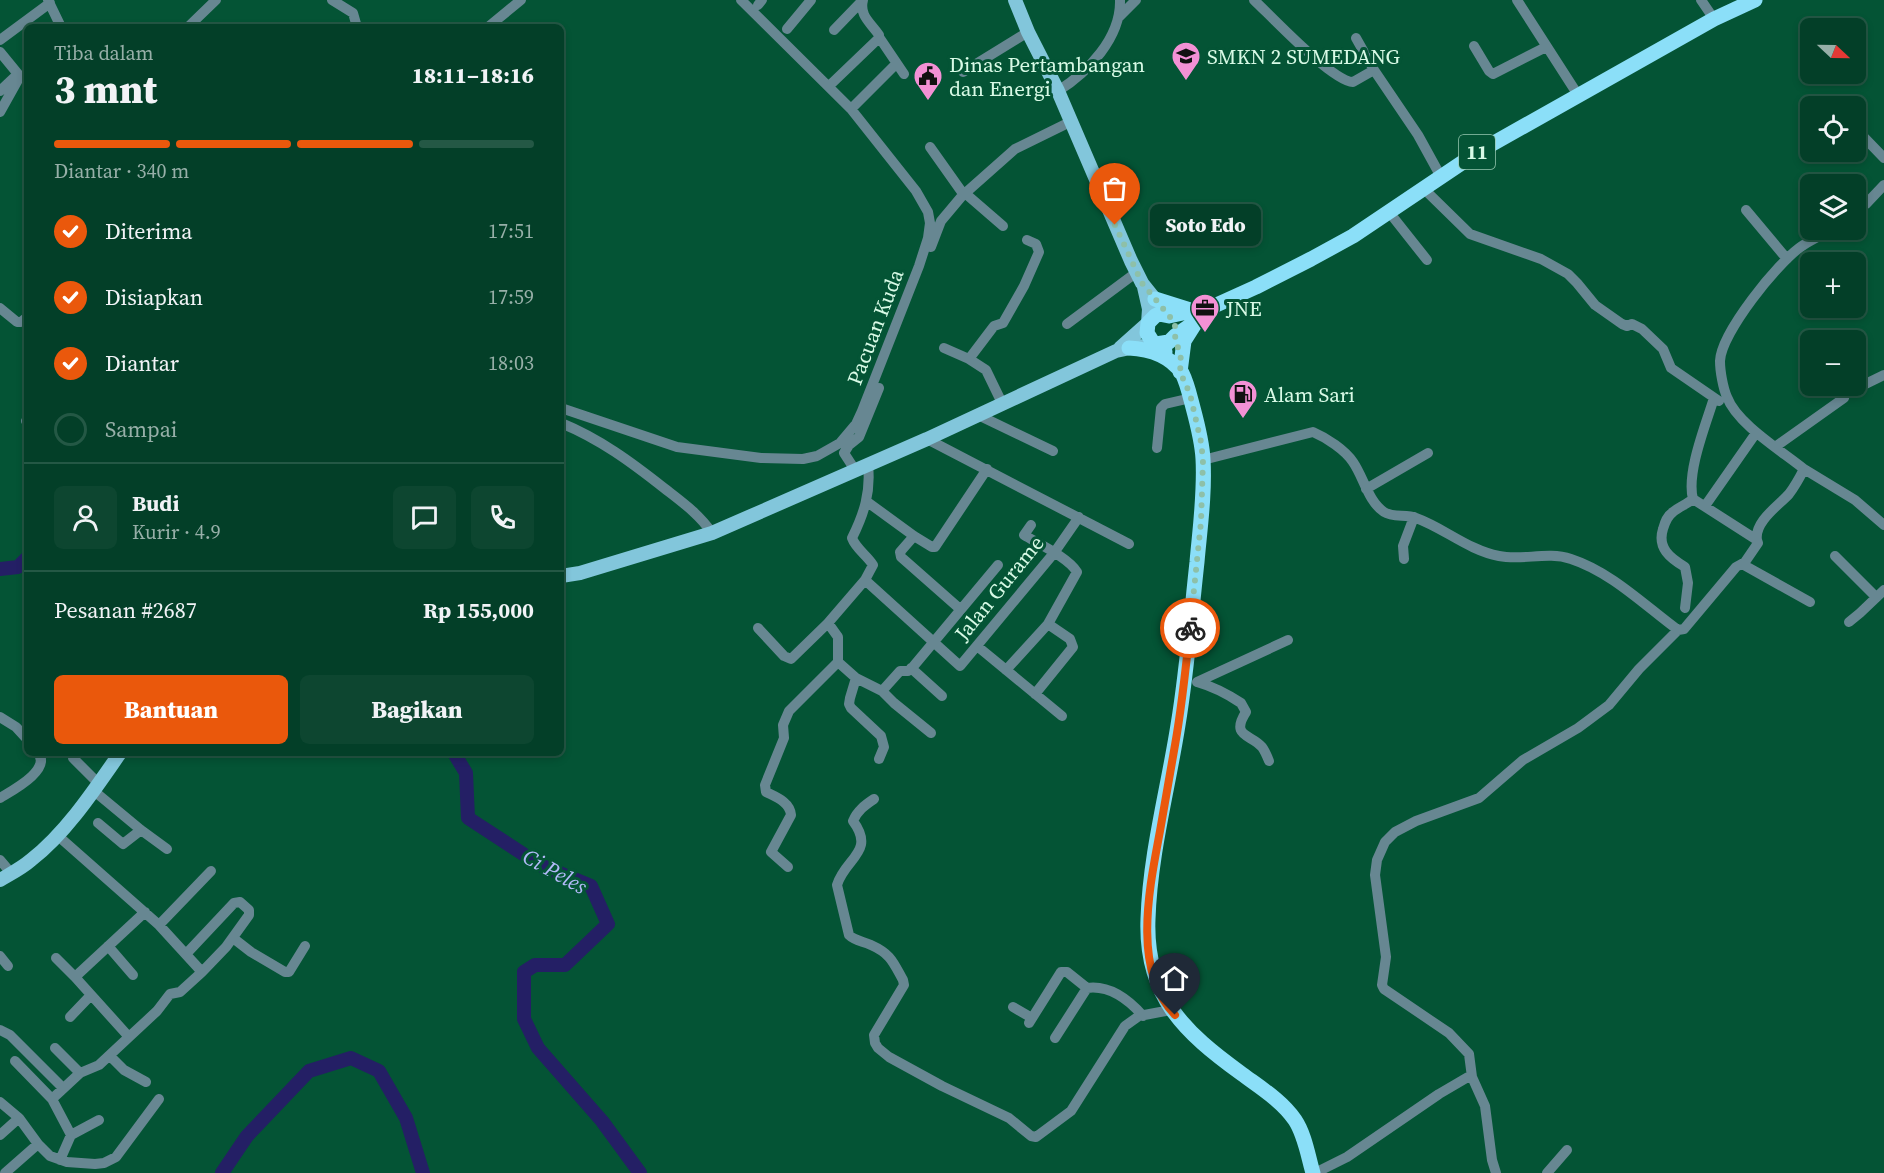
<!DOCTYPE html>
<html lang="id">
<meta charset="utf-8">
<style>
body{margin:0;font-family:"Source Serif 4",serif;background:#0d4630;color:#f1f3f6;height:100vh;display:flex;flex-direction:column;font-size:22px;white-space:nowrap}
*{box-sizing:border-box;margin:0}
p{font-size:20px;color:#97afa8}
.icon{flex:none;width:33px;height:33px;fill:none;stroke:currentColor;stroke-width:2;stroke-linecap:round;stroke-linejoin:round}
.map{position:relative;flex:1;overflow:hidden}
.details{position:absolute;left:24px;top:24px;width:540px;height:732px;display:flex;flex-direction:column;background:#033f28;border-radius:9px;box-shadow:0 3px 9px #0003,0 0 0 2px #245845}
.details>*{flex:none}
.needle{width:39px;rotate:112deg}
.controls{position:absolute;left:1800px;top:18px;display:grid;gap:12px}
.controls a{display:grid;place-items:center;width:66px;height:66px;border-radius:9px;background:#033f28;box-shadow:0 3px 9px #0003,0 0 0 2px #245845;font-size:30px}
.pin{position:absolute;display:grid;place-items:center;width:51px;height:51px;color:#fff;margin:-62px -26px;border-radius:50% 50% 50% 0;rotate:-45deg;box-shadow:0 0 6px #0007}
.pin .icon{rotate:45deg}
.courier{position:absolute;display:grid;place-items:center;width:60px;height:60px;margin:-30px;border:4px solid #ea580c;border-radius:50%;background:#fff;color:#222;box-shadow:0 2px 8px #0007}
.bubble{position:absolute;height:42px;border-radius:9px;background:#033f28;box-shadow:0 3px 9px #0003,0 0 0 2px #245845;font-size:20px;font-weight:800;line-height:42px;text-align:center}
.summary em{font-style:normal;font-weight:800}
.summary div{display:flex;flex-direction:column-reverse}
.summary{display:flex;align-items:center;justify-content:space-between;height:102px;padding:0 30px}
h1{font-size:39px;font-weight:800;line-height:45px}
.bar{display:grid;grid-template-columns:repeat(4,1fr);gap:9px 6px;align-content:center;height:72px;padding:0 30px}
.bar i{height:8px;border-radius:4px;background:#245845}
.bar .current{background:#ea580c}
.bar p{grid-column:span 4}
.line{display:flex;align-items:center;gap:15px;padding:0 30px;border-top:2px solid #245845}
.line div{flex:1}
.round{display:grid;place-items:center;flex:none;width:63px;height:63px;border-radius:9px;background:#0d4630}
ol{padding:0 30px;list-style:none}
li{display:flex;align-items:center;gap:18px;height:66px}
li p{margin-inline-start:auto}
li .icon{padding:6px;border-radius:50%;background:#ea580c;color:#fff;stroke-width:4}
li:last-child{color:#97afa8}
li i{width:33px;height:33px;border:3px solid #245845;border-radius:50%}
.cta{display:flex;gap:12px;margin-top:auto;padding:12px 30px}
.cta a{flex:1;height:69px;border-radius:9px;background:#ea580c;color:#fff;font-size:24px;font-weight:800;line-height:69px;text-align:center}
.cta a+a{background:#0d4630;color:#f1f3f6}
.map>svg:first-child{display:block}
</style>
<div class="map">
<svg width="1884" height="1173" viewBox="0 0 1884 1173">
<rect width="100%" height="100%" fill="#045435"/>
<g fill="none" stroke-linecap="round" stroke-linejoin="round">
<path stroke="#241f65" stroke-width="14" d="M 0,569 L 18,567 L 27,558
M 454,753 L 466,773 L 468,818 L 540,865 L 591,886 L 608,924 L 565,965 L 535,965 L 524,972 L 524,1019 L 538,1048 L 602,1121 L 640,1173
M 222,1173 L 247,1136 L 309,1071 L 351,1058 L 379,1071 L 406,1118 L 423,1173"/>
<path stroke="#678792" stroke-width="10" d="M 48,0 L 61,27
M 332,0 L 353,13 L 357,27
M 1254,0 C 1272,17 1332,81 1353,82 L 1374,70 L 1418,135 L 1440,175
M 1517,0 L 1578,95
M 1701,0 L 1714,19
M 758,5 L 762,0
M 1119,17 L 1136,0
M 188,27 L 216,0
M 488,27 L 521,0
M 787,29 L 811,0
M 834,30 L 861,2
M 879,37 L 904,74
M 1356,38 L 1374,70
M 0,40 L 50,3
M 1474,46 L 1489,71 L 1493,74 L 1546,47
M 0,52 L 18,74 L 0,91
M 963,72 L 1028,32
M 829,86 L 878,39 L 879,35 C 871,23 859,16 863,0
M 1058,91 C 1088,72 1121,38 1120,0
M 851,109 L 896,64
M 0,112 L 19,78
M 1856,129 L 1884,158
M 930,147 L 964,195
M 1423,188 L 1470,234 L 1541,259 L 1568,274 L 1577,283 L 1595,305 L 1622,324 L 1627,326 L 1632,324 L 1642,329 L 1663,349 L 1671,368 L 1719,401
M 966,194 L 1003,226
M 1746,210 L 1787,259
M 1856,211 L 1866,204 L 1884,185
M 1389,212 L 1427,260
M 931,247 L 941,221 L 962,196 L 1015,149 L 1070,122
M 0,308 L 17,322 L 21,322 L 27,317
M 1067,324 L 1137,272
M 944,348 L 969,359 L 986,370 L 1002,403
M 969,359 L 994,326 L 1003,323 L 1024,286 L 1039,252 L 1036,244 L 1027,240
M 1845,394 L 1884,375
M 561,408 L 677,447 L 761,458 L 803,459 L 817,456 L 840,443 L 856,424 L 862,411 L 919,266 L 928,238 L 930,223 L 928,212 L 916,191 L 851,109 L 741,0
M 978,415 L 1053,451
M 26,421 L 27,421
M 561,423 C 600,439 631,462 664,488 C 682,502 699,514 712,533
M 927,439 L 1129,544
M 1775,447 L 1844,398 L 1845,394 L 1841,386
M 1157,448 L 1161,408 L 1165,404 L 1191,398
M 1203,460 L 1313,432 C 1327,438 1345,450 1353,462 C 1364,478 1368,501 1384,512 C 1393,518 1406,514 1416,518 C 1444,528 1468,550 1499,556 C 1523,561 1547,551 1571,559 C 1611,572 1644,605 1678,630
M 868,465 C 871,492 864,514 852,538 C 856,549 867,555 873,565 L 865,580 L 828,623 L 838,637 L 838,662 L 856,678 L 882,691
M 1804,469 L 1855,500 L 1884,525
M 855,470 L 844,453 L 849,445 L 859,437 L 879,388
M 1366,489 L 1428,453
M 866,501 L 914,536 L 932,547 L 935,547 L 987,469
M 1705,506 L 1756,433
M 914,536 L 900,552 L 901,557 L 960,609
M 1757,540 C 1754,522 1778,506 1789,494 C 1795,486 1800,477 1804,469 C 1782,451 1737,424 1727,397 C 1723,388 1720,371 1720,361 C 1721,333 1778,262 1802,246 C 1811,240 1821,236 1829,230
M 1835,556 L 1876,597
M 1404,559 L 1403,546 L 1414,517
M 1742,564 L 1810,602
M 865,580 L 960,666 L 1054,553 L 1079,517
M 1685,608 L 1688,583 L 1685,567 C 1670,558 1657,548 1663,529 C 1665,522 1667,516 1673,512 C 1679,507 1687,504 1693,499
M 1849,622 L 1860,613 L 1884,590
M 758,628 L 784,656 L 791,659 L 828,623
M 977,646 L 1062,716
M 911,668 L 942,696
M 1006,670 L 1048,624 L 1077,572 C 1069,558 1039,544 1024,535 L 1031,525
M 856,678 L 850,698 L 849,704 L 851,708 L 881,736 L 884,747 L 879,759
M 1197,682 C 1211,686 1229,695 1241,703 L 1246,712 C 1230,737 1251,734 1262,747 C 1265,751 1267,756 1269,761
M 1197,682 L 1288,640
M 1035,694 L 1073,647 L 1070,639 L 1048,624
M 0,717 L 16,727 L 27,739
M 931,733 L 894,703 L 882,691 L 900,671 L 908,671 L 912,668 L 998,565
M 73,758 L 98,783
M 94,791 L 141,830 L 167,849
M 0,798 C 11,791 52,770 38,753
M 874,799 C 865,805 857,811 853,821 C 876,852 845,858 837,885 L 849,935 C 855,941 863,941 871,945 C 891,954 893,962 903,980 L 904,985 L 874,1035 L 875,1043 L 878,1048 L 889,1057 L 942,1086 L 1009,1118 L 1031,1136 L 1036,1137 L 1071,1111 L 1125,1026 L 1139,1016 L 1171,1010
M 98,823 L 123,844 L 141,830
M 57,835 L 159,925 L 202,972 L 226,947 L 249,915 L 249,910 L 240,902 L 234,903 L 187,953
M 0,860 L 11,873
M 788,867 L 771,852 L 791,815 C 790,802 776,797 766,792 L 765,785 L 784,738 L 783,725 L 789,711 L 838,662
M 159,925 L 211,871
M 233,938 L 251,952 L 285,972 L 289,972 L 305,946
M 108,946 L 133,975
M 0,956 L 8,966
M 56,958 L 75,977
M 1013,1007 L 1032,1018
M 70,1017 L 91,995
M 1029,1023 L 1061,972 L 1067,972 L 1087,988
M 0,1030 L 10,1035 L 63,1088
M 129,1037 L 157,1011 L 170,994 L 180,992 L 202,972
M 1055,1038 L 1087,988 C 1109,985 1129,1000 1143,1016
M 55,1048 L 80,1073
M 110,1056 L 124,1070 L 146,1082
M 15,1061 L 52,1099
M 1472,1077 L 1469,1054 L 1449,1033 L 1384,989 L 1382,985 L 1386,957 L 1375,875 L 1377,860 L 1385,842 L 1395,832 L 1416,821 L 1479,798 L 1523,760 L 1578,728 L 1609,705 L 1639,669 L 1678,630 L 1684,629 L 1736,567 L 1745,562 L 1758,543 L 1757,540 L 1693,499 C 1686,473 1706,424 1714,398
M 0,1102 L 19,1118 L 38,1144 L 50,1156 L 67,1162 L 95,1164 L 104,1163 L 116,1157 L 159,1099
M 0,1135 L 19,1118
M 71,1135 L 99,1120
M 60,1160 L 71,1135 L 52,1099 L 80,1073 L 99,1065 L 129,1037 L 75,977 L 145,912
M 5,1173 L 38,1144
M 1315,1173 L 1347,1157 L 1439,1094 L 1468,1077 L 1472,1077 L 1485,1106 L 1492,1160 L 1496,1173
M 1547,1173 L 1567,1150"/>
<path stroke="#82c6db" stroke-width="14" d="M 1015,0 L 1028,32 L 1058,91 L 1131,261 L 1142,283 L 1162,308
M 1120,348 L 1148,323 L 1149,309 L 1144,287
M 561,576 L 580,573 L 712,533 L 927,439 L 1116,351 L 1140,346
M 0,880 C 10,874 22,868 31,860 C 66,833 95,789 120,753"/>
<path stroke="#8bdff8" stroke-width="15" d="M 1155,299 L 1190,310
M 1156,344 L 1169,342 L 1175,336 L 1191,325
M 1129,348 C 1149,349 1170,356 1182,373 C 1186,381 1189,392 1191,400 C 1196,419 1202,439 1203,459 C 1205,493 1200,528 1197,562 C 1191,616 1187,671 1178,725 C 1168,789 1150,854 1148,919 C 1145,996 1184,1032 1242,1074 C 1261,1088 1282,1101 1295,1120 C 1305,1135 1308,1156 1313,1173
M 1165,352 L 1152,341 L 1147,333 L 1148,323 L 1155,316 L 1159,314 L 1169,316 L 1192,311 L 1203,311 L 1256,287 L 1311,259 L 1353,236 L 1478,152 L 1714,19 L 1755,0
M 1180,372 L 1184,341 L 1203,311"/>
</g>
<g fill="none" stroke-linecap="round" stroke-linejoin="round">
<path stroke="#8ec0a8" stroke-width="6" stroke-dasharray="0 10.8" d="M 1115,225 L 1142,283 L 1175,323 L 1175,336 L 1181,359 L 1180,372 L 1190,394 L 1201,442 L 1203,460 L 1201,522 L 1190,628"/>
<path stroke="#ea580c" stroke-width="8" d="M 1175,1015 C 1131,970 1150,885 1160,831 C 1165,802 1170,774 1175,745 C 1182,706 1186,667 1190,628"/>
</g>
<defs>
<g id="school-pin" transform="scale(1.5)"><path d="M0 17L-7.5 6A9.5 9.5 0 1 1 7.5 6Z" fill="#f391d5" stroke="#045435"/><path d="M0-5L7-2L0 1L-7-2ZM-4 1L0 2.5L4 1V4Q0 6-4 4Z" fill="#111"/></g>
<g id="civic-pin" transform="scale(1.5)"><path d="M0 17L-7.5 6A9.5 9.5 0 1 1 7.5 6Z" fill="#f391d5" stroke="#045435"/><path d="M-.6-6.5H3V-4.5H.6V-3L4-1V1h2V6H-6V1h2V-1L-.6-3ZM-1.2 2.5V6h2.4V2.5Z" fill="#111"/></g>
<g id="office-pin" transform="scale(1.5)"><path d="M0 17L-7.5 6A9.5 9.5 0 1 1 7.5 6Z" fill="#f391d5" stroke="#045435"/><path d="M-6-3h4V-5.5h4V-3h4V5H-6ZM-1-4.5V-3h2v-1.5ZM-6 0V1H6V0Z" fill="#111"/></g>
<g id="fuel-pin" transform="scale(1.5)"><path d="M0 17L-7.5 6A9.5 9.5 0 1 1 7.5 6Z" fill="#f391d5" stroke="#045435"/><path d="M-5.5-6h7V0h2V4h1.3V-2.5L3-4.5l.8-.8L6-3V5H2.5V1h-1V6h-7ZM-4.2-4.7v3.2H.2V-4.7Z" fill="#111"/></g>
</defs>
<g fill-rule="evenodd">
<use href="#school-pin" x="1186" y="56"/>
<use href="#civic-pin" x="928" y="76"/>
<use href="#office-pin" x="1205" y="308"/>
<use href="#fuel-pin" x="1243" y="394"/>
</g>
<g text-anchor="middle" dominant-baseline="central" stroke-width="6" stroke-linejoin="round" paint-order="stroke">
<rect fill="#045435" stroke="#98c8b1" stroke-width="1.5" x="1459" y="135" width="36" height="34" rx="4.5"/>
<g font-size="20" font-weight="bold" fill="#d8fae6">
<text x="1477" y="152">11</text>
</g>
<g font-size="21" fill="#d8fae6" stroke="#045435" text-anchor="start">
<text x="1207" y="56">SMKN 2 SUMEDANG</text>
<text x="949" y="64">Dinas Pertambangan<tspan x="949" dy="24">dan Energi</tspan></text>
<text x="1226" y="308">JNE</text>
<text x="1264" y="394">Alam Sari</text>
</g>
<g font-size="21" fill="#d8fae6" stroke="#045435">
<text transform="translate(875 327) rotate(-69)">Pacuan Kuda</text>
<text transform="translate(999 588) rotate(-51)">Jalan Gurame</text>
</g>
<g font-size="22" font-style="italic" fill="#b2b9f8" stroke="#045435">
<text transform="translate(555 871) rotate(29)">Ci Peles</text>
</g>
</g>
</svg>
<div class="controls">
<a><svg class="needle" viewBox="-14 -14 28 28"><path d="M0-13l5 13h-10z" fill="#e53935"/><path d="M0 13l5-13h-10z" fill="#97afa8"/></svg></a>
<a><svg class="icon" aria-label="locate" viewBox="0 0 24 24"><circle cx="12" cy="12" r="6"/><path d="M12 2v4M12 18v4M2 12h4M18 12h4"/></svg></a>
<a><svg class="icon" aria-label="layers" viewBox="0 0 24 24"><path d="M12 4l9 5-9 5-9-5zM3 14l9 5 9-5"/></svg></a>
<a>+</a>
<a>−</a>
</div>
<div class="pin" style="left:1115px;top:225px;background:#ea580c"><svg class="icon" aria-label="bag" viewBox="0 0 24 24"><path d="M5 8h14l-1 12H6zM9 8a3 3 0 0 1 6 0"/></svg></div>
<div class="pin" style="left:1175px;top:1015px;background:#1f2937"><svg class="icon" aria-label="home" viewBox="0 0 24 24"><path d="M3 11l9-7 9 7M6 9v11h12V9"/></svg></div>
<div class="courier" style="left:1190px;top:628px"><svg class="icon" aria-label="bike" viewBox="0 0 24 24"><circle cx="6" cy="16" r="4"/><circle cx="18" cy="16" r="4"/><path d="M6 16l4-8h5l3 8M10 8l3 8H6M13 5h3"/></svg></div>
<div class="bubble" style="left:1150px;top:204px;width:111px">Soto Edo</div>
<section class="details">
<div class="summary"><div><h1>3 mnt</h1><p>Tiba dalam</p></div><em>18:11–18:16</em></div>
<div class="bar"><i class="current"></i><i class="current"></i><i class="current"></i><i></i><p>Diantar · 340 m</p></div>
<ol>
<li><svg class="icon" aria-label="check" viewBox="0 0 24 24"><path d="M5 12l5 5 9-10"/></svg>Diterima<p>17:51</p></li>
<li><svg class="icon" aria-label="check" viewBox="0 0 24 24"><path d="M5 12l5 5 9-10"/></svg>Disiapkan<p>17:59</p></li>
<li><svg class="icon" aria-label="check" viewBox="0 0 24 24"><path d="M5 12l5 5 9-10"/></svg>Diantar<p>18:03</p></li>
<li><i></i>Sampai</li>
</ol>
<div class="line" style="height:108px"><a class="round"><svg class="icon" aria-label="person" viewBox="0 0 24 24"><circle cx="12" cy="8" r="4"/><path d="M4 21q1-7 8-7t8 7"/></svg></a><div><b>Budi</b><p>Kurir · 4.9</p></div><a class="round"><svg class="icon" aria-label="chat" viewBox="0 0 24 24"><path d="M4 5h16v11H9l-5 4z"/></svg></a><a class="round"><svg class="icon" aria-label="phone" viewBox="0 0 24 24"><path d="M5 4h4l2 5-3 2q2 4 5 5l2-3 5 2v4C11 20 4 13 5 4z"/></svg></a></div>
<div class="line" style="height:78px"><div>Pesanan #2687</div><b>Rp 155,000</b></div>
<div class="cta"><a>Bantuan</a><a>Bagikan</a></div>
</section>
</div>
